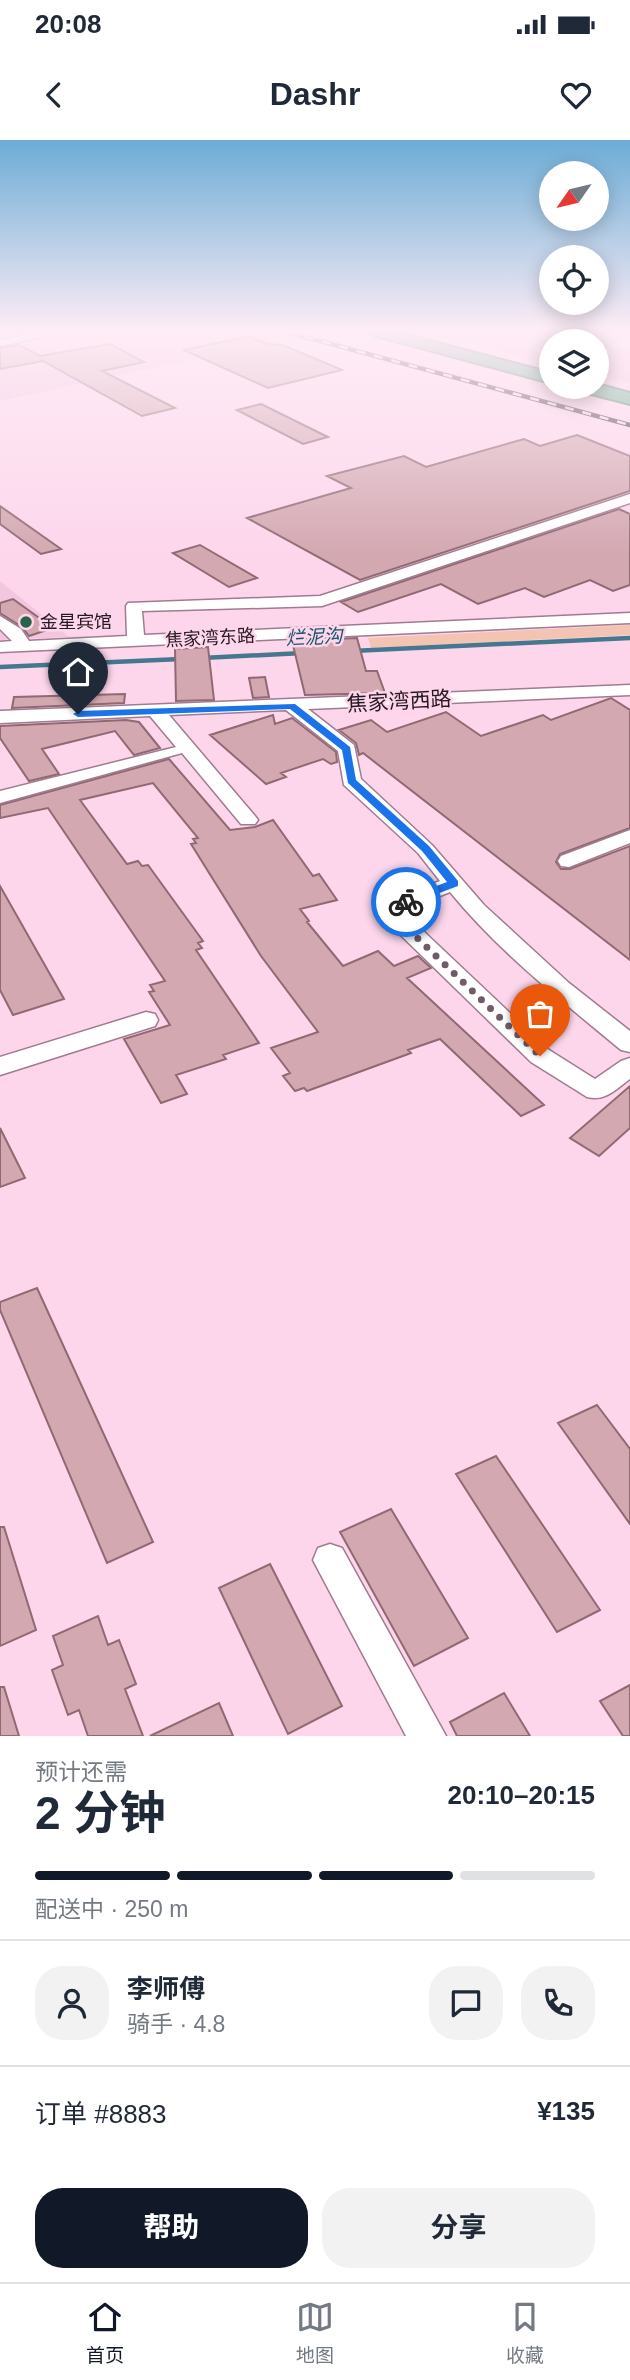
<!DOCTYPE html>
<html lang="zh">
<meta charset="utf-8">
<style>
body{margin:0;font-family:Arial,"Noto Sans SC",sans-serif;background:#f2f2f3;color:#1f2937;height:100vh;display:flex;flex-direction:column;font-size:26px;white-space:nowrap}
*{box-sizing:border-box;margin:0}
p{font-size:23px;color:#747a83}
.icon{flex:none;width:38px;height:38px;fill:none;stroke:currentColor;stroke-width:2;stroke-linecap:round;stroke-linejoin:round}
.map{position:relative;height:1596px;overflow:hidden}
.panel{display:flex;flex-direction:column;background:#fff;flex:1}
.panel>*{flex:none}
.needle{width:46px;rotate:236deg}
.buttons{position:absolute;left:539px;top:21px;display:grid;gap:14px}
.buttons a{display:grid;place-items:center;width:70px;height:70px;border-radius:50%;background:#fff;box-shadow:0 4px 18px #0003;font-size:35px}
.pin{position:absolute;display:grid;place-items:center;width:60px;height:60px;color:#fff;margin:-72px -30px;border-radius:50% 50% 50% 0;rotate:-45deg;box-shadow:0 0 7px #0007}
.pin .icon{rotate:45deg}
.courier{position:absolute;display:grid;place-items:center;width:70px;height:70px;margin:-35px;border:5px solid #1a73e8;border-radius:50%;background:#fff;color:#222;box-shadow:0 2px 9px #0007}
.summary em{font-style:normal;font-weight:700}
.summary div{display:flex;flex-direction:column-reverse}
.summary{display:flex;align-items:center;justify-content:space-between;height:119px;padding:0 35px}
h1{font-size:46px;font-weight:700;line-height:52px}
.bar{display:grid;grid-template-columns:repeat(4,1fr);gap:10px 7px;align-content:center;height:84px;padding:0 35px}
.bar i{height:9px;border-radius:5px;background:#e0e1e3}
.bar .active{background:#111827}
.bar p{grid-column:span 4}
.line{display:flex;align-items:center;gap:18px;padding:0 35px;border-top:2px solid #e0e1e3}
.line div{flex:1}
.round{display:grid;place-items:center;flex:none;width:74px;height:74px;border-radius:28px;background:#f2f2f3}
.action{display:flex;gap:14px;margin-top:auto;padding:14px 35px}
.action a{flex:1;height:80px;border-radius:28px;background:#111827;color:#fff;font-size:28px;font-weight:700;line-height:80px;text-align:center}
.action a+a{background:#f2f2f3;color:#1f2937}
.status{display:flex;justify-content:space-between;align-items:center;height:49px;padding:0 35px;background:#fff;direction:ltr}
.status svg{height:19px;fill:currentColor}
header{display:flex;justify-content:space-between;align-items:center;height:91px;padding:0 35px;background:#fff;font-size:32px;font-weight:700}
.tabs{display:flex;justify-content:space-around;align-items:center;height:98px;border-top:2px solid #e0e1e3;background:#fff;font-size:19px;color:#747a83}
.tabs a{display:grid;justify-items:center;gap:4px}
.tabs .active{color:#111827}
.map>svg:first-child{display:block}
</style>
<div class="status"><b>20:08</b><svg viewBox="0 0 49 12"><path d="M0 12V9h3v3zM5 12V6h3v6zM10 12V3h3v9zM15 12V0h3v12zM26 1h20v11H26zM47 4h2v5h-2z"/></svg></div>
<header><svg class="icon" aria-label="back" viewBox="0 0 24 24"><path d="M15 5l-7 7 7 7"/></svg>Dashr<svg class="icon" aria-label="heart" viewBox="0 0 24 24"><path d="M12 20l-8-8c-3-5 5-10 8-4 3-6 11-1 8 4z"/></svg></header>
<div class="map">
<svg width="630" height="1596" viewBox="0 0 630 1596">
<rect width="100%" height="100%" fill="#fdd6ec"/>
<path fill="#f3c6e0" d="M 0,192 L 246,192 L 279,201 L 0,261 Z
M 423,192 L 569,192 L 630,210 L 630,243 L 597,235 L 597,201 L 551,201 L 551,224 Z
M 0,441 L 69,497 L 0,500 Z"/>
<path fill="#f3c4b1" d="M 630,485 L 630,495 L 371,508 L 368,498 Z"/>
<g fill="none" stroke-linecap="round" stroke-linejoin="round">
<path stroke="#45788e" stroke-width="4.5" d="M 352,511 L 630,498
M 202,518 L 303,513
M 0,527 L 181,519"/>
</g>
<path fill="#d3a8b1" stroke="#906972" stroke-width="2" d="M 248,196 L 268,204 L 283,205 L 342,230 L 268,248 L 184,210 Z
M 110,204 L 144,222 L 102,231 L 175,268 L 142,276 L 43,221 L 0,229 L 0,208 L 19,205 L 40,216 Z
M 261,264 L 328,297 L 303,304 L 237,270 Z
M 577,295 L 630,316 L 630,351 L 360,440 L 247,378 L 351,348 L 327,336 L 404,316 L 426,327 L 524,299 L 540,306 Z
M 0,366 L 61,409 L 41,414 L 0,384 Z
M 619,369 L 630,374 L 630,445 L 613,451 L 590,440 L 544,457 L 525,448 L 478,464 L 441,444 L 358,472 L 341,462 Z
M 200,405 L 257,438 L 229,447 L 173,413 Z
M 13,459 L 53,488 L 29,496 L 22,487 L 0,473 L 0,463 Z
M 357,498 L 366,531 L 377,531 L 385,553 L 305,555 L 292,501 Z
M 208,507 L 214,560 L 176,561 L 175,509 Z
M 265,537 L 269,557 L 253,558 L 249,538 Z
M 125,554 L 124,563 L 12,568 L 14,557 Z
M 611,558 L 630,570 L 630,688 L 560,714 L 556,722 L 561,729 L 570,729 L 630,706 L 630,820 L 363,613 L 359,615 L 356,603 L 339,590 L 371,580 L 387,592 L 446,572 L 481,596 L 543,575 L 551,580 Z
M 273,575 L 275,584 L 292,578 L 336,612 L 337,622 L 331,624 L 323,619 L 281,633 L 286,637 L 266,644 L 210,595 Z
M 126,580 L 139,582 L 160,608 L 134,615 L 115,591 L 42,609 L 59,634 L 29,641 L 0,598 L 0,586 Z
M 169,619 L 230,690 L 255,687 L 273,680 L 313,736 L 319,734 L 337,760 L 300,769 L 309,781 L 307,782 L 343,826 L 378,811 L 394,826 L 418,816 L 431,828 L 407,838 L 544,965 L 521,976 L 440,899 L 408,910 L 411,913 L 307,951 L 304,948 L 295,951 L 283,936 L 290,933 L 271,908 L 318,892 L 261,816 L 191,704 L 196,703 L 193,699 L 198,698 L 153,643 L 80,660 L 127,724 L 138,721 L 142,726 L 148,725 L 203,801 L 198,803 L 202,808 L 196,810 L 259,903 L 223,915 L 226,919 L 176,935 L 187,954 L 161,963 L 124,899 L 170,885 L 149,852 L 154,851 L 150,845 L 165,841 L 48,668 L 0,678 L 0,665 Z
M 0,746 L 64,859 L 13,875 L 0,850 Z
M 630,946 L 630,988 L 599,1016 L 570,998 Z
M 0,988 L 25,1038 L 0,1047 Z
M 37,1148 L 153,1402 L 107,1423 L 0,1170 L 0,1162 Z
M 597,1265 L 630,1309 L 630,1384 L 558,1283 Z
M 496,1316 L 600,1470 L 557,1492 L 456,1334 Z
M 391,1369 L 468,1498 L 414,1526 L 340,1392 Z
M 0,1387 L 4,1387 L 36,1490 L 0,1506 Z
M 270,1424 L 342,1566 L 288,1594 L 219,1448 Z
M 98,1476 L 108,1505 L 119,1500 L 136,1544 L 125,1549 L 143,1596 L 88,1596 L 79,1570 L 68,1575 L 52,1530 L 63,1525 L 53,1496 Z
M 630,1545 L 630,1596 L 623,1596 L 600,1561 Z
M 0,1547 L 4,1547 L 19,1596 L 0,1596 Z
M 504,1553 L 530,1596 L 457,1596 L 450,1582 Z
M 219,1563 L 233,1596 L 150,1596 Z"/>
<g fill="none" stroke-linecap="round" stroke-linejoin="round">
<g stroke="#9f7c90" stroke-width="3">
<path id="minor" d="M 44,192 L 66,192 L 0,206 L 0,200 Z
M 630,354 L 630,363 L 322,466 L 142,471 L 144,495 L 630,473 L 630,483 L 0,512 L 0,502 L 12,501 L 0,489 L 0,476 L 21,489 L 29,501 L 127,496 L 126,466 L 128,463 L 320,456 Z
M 630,545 L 630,555 L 308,569 L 354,605 L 361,639 L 432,705 L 484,765 L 569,843 L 630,891 L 630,912 L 621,910 C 562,861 499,812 450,752 L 402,771 L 549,910 L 595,939 L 621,921 L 630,918 L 630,939 C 616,949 605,962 587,957 L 531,922 L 379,774 L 376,769 L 379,764 L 440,741 L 418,713 L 344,645 L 338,611 L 286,570 L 169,575 L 255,676 L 258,680 L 255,684 L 241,684 L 182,613 L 0,663 L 0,651 L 176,607 L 150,576 L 0,583 L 0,571 Z
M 630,690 L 630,703 L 569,727 L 561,726 L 558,721 L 561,716 Z
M 146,872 L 155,874 L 158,880 L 155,886 L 0,935 L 0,917 Z
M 330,1404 L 342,1408 L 446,1596 L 406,1596 L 313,1420 L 318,1408 Z"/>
</g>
<g stroke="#477763" stroke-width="4">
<path id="highway" d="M 371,192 L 396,192 L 551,233 L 551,243 L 373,195 Z
M 597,244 L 630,253 L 630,264 L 580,251 L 577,247 L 597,247 Z"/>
</g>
<use href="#minor" fill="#fff" fill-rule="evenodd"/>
<use href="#highway" fill="#58aa86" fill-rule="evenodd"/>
<g stroke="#413039" stroke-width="4.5">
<path id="rail" d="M 287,192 L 630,285"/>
</g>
<use href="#rail" stroke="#fdd6ec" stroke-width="2.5" stroke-dasharray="9" stroke-linecap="butt"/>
</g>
<linearGradient id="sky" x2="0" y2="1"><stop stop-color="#6cacd6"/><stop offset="0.46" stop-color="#feedf6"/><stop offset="1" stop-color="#feedf6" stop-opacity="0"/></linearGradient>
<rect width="630" height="415" fill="url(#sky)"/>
<path fill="#1a73e8" d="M 295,564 L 350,607 L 356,640 L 429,706 L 458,741 L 458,746 L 410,764 L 402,764 L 402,759 L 447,742 L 422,711 L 348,643 L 342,610 L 290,569 L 78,577 L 73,574 L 78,571 Z"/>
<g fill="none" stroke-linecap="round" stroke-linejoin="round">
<path stroke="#725b68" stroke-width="7" stroke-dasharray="0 12.6" d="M 406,762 L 387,769 L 540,916"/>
</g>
<circle fill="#29624a" stroke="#fdd6ec" stroke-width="2.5" cx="26" cy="482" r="7"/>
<g text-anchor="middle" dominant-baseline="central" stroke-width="5" stroke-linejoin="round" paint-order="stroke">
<g font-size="18" fill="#271921" stroke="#fdd6ec" text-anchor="start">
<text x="40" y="482">金星宾馆</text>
</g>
<g font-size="18" fill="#271921" stroke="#fdd6ec">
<text transform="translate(210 498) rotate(-3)">焦家湾东路</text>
</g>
<g font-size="19" font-style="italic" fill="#155569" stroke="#fdd6ec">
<text transform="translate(314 497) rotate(-3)">烂泥沟</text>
</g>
<g font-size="21" fill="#271921" stroke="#fdd6ec">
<text transform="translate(399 561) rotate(-3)">焦家湾西路</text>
</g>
</g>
</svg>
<div class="buttons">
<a><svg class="needle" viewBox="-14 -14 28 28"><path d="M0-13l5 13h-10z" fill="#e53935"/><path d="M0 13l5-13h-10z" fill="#747a83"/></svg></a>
<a><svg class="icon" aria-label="locate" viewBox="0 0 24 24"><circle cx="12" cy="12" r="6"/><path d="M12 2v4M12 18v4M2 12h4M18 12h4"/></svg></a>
<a><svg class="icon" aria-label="layers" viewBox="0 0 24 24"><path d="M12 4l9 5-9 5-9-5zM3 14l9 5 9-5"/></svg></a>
</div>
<div class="pin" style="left:540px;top:916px;background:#ea580c"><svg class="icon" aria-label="bag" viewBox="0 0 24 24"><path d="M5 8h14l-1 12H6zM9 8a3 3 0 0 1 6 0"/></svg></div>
<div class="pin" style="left:78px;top:574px;background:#1f2937"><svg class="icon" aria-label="home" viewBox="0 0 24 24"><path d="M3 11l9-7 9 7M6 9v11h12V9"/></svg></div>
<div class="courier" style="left:406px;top:762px"><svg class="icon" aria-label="bike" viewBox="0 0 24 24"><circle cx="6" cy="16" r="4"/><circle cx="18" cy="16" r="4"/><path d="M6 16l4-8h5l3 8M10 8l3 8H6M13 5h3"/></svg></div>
</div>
<section class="panel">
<div class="summary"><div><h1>2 分钟</h1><p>预计还需</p></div><em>20:10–20:15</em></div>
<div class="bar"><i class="active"></i><i class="active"></i><i class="active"></i><i></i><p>配送中 · 250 m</p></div>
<div class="line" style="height:126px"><a class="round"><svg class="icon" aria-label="person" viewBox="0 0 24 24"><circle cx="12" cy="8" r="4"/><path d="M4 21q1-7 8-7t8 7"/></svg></a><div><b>李师傅</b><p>骑手 · 4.8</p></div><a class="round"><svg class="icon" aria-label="chat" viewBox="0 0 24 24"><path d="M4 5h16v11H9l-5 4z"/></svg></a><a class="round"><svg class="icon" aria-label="phone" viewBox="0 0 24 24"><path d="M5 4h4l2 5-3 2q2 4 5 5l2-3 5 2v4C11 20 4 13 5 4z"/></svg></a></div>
<div class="line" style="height:91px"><div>订单 #8883</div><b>¥135</b></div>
<div class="action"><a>帮助</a><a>分享</a></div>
</section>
<nav class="tabs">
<a class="active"><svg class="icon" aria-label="home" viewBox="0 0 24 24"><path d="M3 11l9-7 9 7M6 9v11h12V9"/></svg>首页</a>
<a><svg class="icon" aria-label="map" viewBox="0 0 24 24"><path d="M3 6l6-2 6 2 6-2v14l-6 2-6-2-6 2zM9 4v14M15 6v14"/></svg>地图</a>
<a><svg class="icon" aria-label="saved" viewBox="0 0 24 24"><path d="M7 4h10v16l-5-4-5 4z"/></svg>收藏</a>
</nav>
